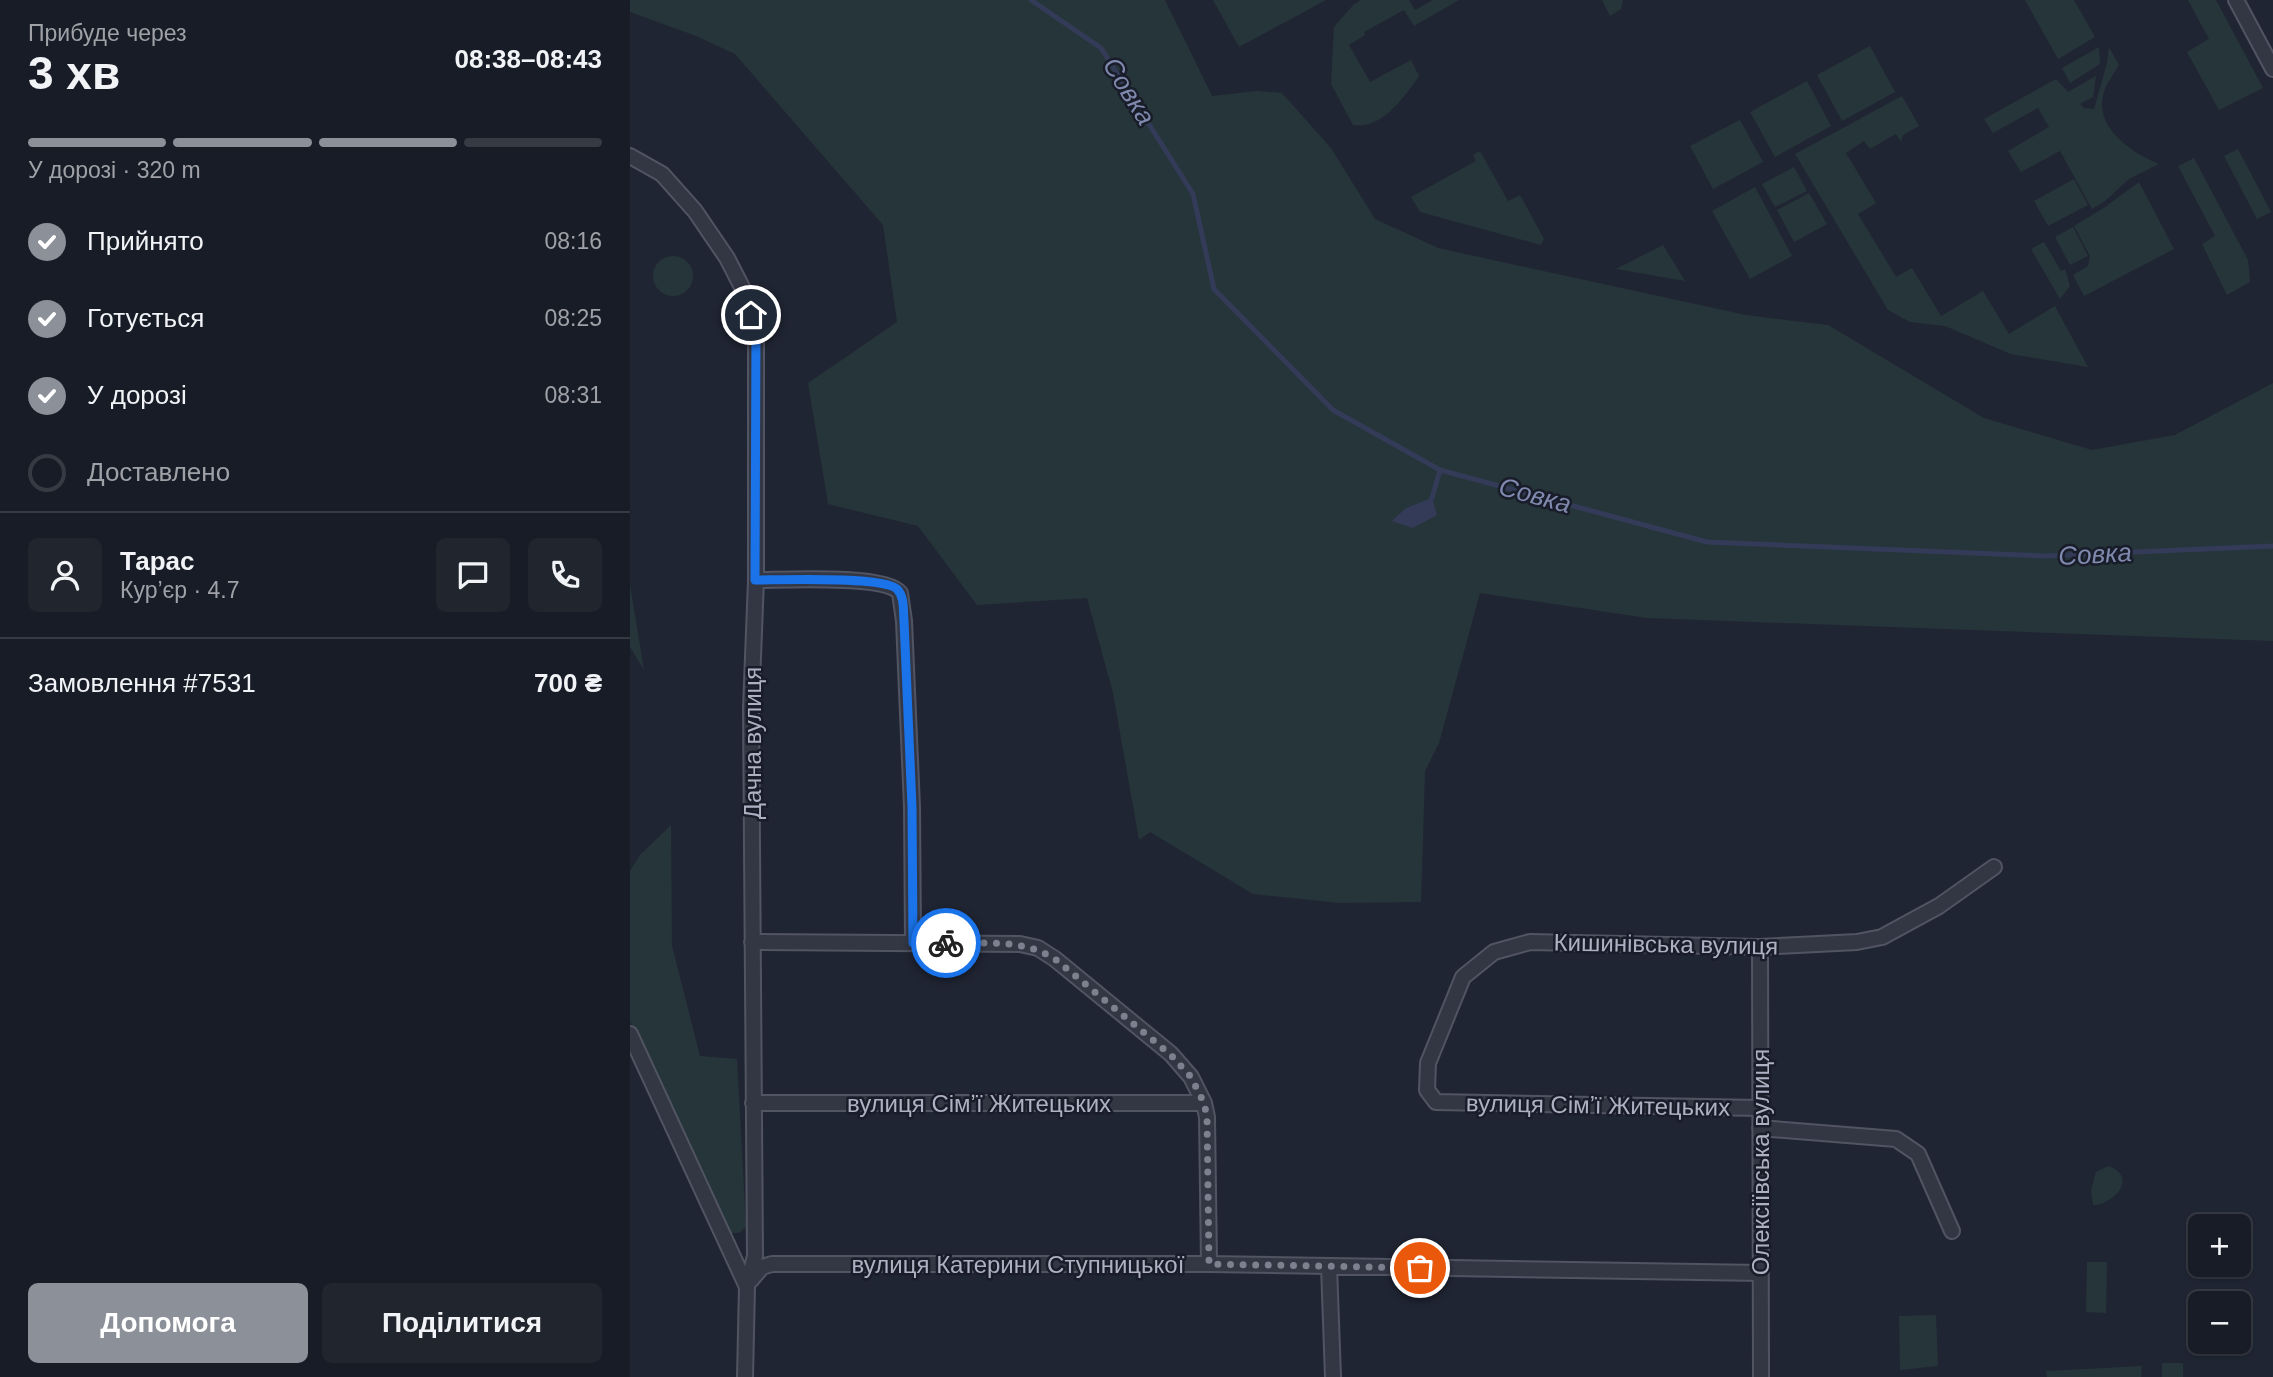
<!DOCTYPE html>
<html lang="uk">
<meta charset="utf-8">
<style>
body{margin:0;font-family:Helvetica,sans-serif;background:#21252e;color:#f1f3f6;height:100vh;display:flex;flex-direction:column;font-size:26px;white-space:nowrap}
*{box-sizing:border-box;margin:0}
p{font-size:23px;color:#9fa1a7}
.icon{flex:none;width:38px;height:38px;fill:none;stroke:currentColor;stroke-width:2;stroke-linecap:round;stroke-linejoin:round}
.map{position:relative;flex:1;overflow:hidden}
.drawer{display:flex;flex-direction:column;background:#181c26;width:630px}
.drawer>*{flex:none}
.controls{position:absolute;left:1558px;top:1214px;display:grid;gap:14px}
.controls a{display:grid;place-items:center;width:63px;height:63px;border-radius:10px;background:#181c26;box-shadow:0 2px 5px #0004,0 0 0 2px #363a43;font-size:35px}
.pin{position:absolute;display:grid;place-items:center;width:60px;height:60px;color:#fff;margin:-30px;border:4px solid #fff;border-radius:50%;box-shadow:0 2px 7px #0007}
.courier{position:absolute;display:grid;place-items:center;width:70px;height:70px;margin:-35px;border:5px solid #1a73e8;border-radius:50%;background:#fff;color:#222;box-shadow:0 2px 9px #0007}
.head em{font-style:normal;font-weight:700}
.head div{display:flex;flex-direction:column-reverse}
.head{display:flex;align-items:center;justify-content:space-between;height:119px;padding:0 28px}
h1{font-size:46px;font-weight:700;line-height:52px}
.bar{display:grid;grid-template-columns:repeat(4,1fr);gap:10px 7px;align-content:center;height:84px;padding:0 28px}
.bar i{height:9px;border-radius:5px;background:#363a43}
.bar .selected{background:#8c9099}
.bar p{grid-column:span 4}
.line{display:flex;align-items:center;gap:18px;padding:0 28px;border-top:2px solid #363a43}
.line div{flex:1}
.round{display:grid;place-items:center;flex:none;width:74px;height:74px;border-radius:10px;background:#21252e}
ol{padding:0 28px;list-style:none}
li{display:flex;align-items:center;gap:21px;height:77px}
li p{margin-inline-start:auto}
li .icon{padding:7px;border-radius:50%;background:#8c9099;color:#fff;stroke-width:4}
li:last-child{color:#9fa1a7}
li i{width:38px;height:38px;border:4px solid #363a43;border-radius:50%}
.button{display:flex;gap:14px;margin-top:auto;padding:14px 28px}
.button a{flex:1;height:80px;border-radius:10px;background:#8c9099;color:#fff;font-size:28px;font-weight:700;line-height:80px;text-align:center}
.button a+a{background:#21252e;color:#f1f3f6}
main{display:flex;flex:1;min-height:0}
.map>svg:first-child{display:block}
</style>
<main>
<section class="drawer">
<div class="head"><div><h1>3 хв</h1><p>Прибуде через</p></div><em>08:38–08:43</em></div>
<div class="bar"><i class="selected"></i><i class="selected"></i><i class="selected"></i><i></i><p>У дорозі · 320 m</p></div>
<ol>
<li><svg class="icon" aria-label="check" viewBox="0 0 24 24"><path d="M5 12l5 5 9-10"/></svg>Прийнято<p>08:16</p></li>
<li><svg class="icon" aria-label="check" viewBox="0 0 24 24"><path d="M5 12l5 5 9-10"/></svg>Готується<p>08:25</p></li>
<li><svg class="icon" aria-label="check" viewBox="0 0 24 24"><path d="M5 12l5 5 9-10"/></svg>У дорозі<p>08:31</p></li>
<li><i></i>Доставлено</li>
</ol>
<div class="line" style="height:126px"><a class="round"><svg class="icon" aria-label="person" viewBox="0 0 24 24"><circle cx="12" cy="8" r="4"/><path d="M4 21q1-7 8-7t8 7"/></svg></a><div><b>Тарас</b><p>Кур’єр · 4.7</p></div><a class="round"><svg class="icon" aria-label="chat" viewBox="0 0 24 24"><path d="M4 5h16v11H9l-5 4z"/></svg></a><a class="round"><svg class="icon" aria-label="phone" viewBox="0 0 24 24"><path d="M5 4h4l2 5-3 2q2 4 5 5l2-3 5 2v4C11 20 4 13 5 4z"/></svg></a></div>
<div class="line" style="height:91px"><div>Замовлення #7531</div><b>700 ₴</b></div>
<div class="button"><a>Допомога</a><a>Поділитися</a></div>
</section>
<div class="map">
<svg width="1643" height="1377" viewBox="0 0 1643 1377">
<rect width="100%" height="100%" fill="#202533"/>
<path fill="#263539" d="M 0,0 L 535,0 L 582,96 L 627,91 L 652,93 L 701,148 L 745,219 L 808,248 L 1116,315 L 1198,325 L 1354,418 L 1462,450 L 1545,435 L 1643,383 L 1643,641 L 1017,618 L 850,593 L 809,743 L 795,771 L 791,902 L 710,903 L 623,894 L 520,832 L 509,840 L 483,693 L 457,598 L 347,605 L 288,526 L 198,504 L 178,383 L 267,322 L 253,225 L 105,54 L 66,36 L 0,12 Z
M 583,0 L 696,0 L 609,47 Z
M 731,0 L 779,0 L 785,10 L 803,0 L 829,0 L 784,26 L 774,10 L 734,32 L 735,35 L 719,45 L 740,82 L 781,60 L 789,76 C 775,96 752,130 723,125 L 701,84 L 704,27 L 724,4 Z
M 972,0 L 993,0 L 991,9 L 980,16 Z
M 1395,0 L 1444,0 L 1465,37 L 1428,59 Z
M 1558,0 L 1586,0 L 1633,88 L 1589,110 L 1557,52 L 1579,39 Z
M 1240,46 L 1265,92 L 1212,121 L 1187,75 Z
M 1469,47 L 1470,64 L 1440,83 L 1432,68 Z
M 1479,47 L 1489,65 C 1484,74 1475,85 1473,95 C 1465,129 1503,153 1529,164 L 1499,179 L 1474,202 L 1462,209 L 1430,151 L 1391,172 L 1378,151 L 1419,127 L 1408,108 L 1363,133 L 1354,119 L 1426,79 L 1438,92 L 1466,76 L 1463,97 L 1450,104 L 1454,108 L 1464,109 L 1477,63 Z
M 1177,81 L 1201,126 L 1145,157 L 1120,112 Z
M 1272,96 L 1289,126 L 1273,135 L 1271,142 L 1266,134 L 1240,149 L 1234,141 L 1216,153 L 1246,203 L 1228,214 L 1266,277 L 1282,268 L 1311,316 L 1353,291 L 1379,334 L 1425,306 L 1458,367 L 1381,354 L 1315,326 L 1280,322 L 1258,310 L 1165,154 Z
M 1110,120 L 1133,162 L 1083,189 L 1060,146 Z
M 1608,149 L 1641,212 L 1627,219 L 1594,156 Z
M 850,151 L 878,201 L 890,195 L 914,239 L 911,245 L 790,212 L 781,197 L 846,161 L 843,155 Z
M 1564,158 L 1618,260 L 1620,282 L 1597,295 L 1572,244 L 1585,236 L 1548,166 Z
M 1164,167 L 1177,191 L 1145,207 L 1132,184 Z
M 1444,179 L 1458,205 L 1418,226 L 1404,201 Z
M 1509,182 L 1544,249 L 1454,296 L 1443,275 L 1458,266 L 1460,256 L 1444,226 L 1475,207 Z
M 1125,187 L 1162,256 L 1120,279 L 1082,211 Z
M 1179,193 L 1197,224 L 1164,242 L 1147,210 Z
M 1443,227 L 1458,256 L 1440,265 L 1425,237 Z
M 1414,242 L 1431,271 L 1435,269 L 1440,286 L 1430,299 L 1401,249 Z
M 1033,245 L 1055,281 L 986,269 Z
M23 276a20 20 0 1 1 40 0a20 20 0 1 1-40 0Z
M 0,585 L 14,670 L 0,647 Z
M 41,825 L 42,946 L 70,1056 L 107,1059 L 116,1227 L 109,1233 L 101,1233 L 0,1021 L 0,871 L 10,855 Z
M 1478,1166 C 1509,1176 1484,1205 1463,1205 L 1461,1190 L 1466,1172 Z
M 1457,1262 L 1477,1262 L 1476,1313 L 1456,1312 Z
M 1306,1315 L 1308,1366 L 1270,1370 L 1269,1316 Z
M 1532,1363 L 1553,1363 L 1553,1377 L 1532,1377 Z
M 1512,1366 L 1511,1377 L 1417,1377 L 1416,1371 Z"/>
<path fill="#333b58" d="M 802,498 L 807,515 L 783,528 L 762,521 L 776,508 Z"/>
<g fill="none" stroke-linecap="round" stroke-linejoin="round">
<path stroke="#333b58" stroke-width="5" d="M 401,0 L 471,48 L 563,194 L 584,289 L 703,410 L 810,470 L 1077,542 L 1414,556 L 1643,546
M 802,498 L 810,470"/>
<g stroke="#515462" stroke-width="18">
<path id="minor" d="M 1606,0 L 1643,69
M 0,156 L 32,174 L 65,211 L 97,258 L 117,297 L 126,333 L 126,580 L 121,708 L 125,1256 L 117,1287 L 115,1377
M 126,580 C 153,580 256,574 270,593 L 274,621 L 282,807 L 283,943
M 122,942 L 390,944 L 408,948 L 425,959 L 541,1054 L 561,1077 L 574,1103 L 577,1117 L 579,1264
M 1130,947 L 1131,1377
M 0,1034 L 117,1287
M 123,1103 L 574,1103
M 1130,1108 L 806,1102 L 797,1090 L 798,1063 L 833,977 L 864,952 L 900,942 L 1130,947 L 1227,942 L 1252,937 L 1309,906 L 1364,867
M 1130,1128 L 1266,1139 L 1288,1154 L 1322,1231
M 699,1266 L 703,1377
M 121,1280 L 132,1267 L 142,1264 L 579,1264 L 1131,1273"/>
</g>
<use href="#minor" stroke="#333744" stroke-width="14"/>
</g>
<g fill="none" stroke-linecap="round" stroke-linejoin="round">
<path stroke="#7c808f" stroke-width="7" stroke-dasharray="0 12.6" d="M 316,943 C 354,944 392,938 425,959 L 541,1055 L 561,1077 L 574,1103 L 577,1117 L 579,1264 L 790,1268"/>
<path stroke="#1a73e8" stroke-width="9" d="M 121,315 L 126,333 L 125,580 C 149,580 253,576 267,589 C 275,597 273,611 274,621 L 282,807 L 283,943 L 316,943"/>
</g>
<g text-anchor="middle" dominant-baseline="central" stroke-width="5" stroke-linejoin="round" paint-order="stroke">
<g font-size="24" fill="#adb1c1" stroke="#191c29">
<text transform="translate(122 743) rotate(-90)">Дачна вулиця</text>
<text transform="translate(1036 944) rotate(1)">Кишинівська вулиця</text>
<text x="349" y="1103">вулиця Сімʼї Житецьких</text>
<text transform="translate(968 1105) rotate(1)">вулиця Сімʼї Житецьких</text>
<text transform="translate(1130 1162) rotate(-90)">Олексіївська вулиця</text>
<text x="388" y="1264">вулиця Катерини Ступницької</text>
</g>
<g font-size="26" font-style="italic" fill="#7f89ad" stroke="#191c29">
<text transform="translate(499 91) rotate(58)">Совка</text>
<text transform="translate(905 495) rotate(15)">Совка</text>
<text transform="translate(1465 554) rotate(-3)">Совка</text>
</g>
</g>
</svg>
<div class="controls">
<a>+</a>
<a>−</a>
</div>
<div class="pin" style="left:790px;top:1268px;background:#ea580c"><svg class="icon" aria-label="bag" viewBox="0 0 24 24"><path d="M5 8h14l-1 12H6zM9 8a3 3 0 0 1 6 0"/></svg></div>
<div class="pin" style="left:121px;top:315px;background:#1f2937"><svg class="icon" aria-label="home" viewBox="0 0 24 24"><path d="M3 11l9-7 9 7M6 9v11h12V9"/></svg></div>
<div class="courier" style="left:316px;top:943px"><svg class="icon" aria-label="bike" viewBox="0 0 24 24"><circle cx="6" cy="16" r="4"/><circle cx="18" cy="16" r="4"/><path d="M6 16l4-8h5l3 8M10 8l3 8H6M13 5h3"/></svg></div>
</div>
</main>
